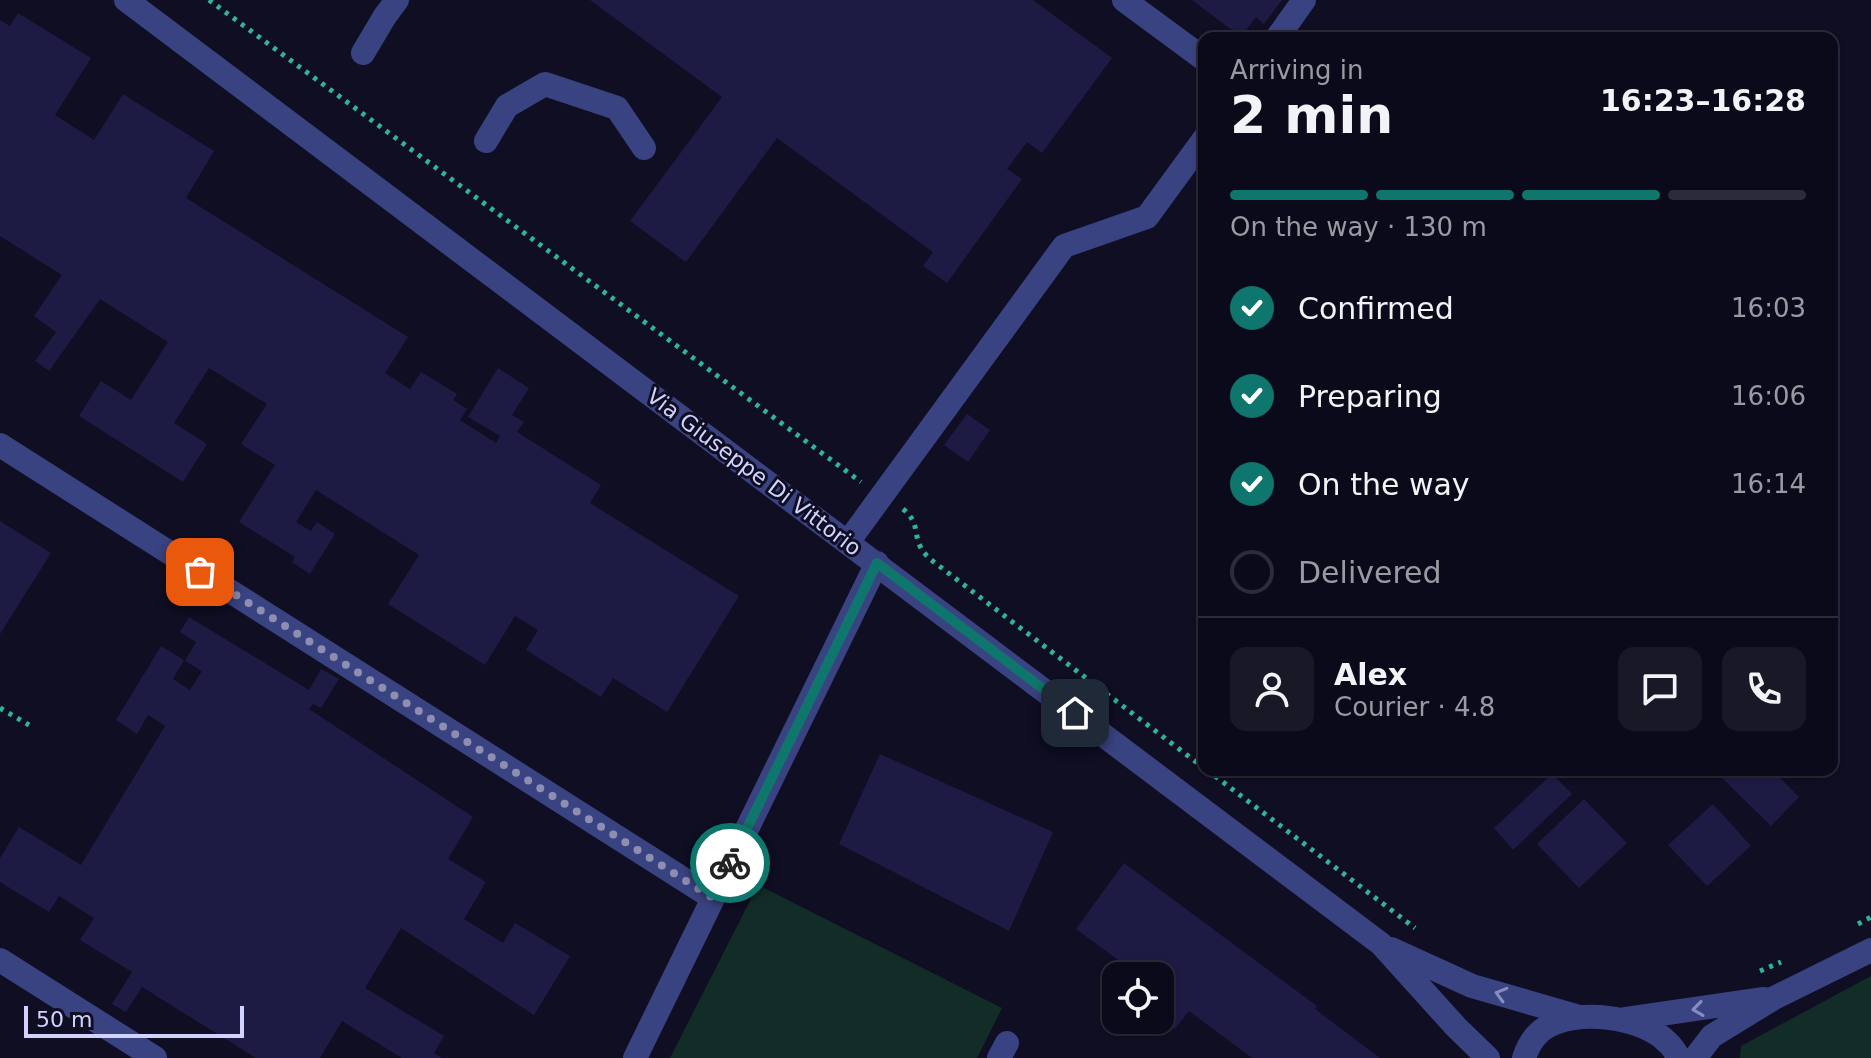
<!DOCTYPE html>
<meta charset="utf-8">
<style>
body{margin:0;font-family:"DejaVu Sans",sans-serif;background:#191827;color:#f1f3f6;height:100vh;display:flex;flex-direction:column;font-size:30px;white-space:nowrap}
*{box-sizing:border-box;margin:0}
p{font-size:26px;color:#9a9aa2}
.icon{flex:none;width:44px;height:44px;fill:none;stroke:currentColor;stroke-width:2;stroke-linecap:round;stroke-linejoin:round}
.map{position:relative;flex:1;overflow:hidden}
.drawer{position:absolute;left:1198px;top:32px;width:640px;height:744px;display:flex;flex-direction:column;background:#0b0a1a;border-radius:16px;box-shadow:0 2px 6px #0004,0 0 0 2px #2b2b39}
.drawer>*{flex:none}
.controls{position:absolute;left:1102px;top:962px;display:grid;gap:16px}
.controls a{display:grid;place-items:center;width:72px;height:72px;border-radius:16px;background:#0b0a1a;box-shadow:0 2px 6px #0004,0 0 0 2px #2b2b39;font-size:40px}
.scale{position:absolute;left:24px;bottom:20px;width:220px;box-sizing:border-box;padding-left:8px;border:4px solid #d1d3fe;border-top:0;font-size:22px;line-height:28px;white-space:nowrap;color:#d1d3fe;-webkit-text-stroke:6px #0f0e23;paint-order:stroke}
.pin{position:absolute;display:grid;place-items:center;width:68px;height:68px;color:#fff;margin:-34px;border-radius:16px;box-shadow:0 4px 12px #0006}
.courier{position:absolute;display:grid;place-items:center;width:80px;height:80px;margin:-40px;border:6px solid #0f766e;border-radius:50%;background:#fff;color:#222;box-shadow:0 2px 10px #0007}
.overview em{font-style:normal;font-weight:600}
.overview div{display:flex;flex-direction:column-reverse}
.overview{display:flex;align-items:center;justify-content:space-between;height:136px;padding:0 32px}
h1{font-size:52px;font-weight:600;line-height:60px}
.bar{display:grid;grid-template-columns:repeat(4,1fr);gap:12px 8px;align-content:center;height:96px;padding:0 32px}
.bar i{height:10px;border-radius:6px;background:#2b2b39}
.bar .active{background:#0f766e}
.bar p{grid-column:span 4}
.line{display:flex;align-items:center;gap:20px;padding:0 32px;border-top:2px solid #2b2b39}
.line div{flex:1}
.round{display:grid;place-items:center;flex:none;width:84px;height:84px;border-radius:16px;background:#191827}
ol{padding:0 32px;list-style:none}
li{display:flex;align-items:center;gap:24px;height:88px}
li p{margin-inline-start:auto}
li .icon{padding:8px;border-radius:50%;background:#0f766e;color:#fff;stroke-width:4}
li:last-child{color:#9a9aa2}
li i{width:44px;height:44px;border:4px solid #2b2b39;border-radius:50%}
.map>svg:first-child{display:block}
</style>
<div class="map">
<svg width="1871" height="1058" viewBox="0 0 1871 1058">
<rect width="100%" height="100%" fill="#0f0e23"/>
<path fill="#122d28" d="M 758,885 L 1002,1008 L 977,1058 L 670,1058 Z
M 1871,976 L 1871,1058 L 1740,1058 L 1741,1046 Z"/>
<path fill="#1d1b44" d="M 590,0 L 1033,0 L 1112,58 L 1042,153 L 1027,142 L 1007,169 L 1022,179 L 947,283 L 923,266 L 933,252 L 777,138 L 686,262 L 630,221 L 722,97 Z
M 1192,0 L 1282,0 L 1264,24 L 1256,17 L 1241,37 Z
M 18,13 L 91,58 L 55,115 L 94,140 L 123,94 L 214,151 L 186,198 L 408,337 L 385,373 L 410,389 L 421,372 L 457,394 L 453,400 L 467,409 L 460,420 L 496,443 L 500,436 L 468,417 L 498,368 L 529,388 L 512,415 L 524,422 L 517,432 L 601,485 L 590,503 L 739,596 L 667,712 L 613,678 L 601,697 L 526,650 L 538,630 L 515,616 L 485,665 L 388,604 L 419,555 L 316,490 L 296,522 L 311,531 L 317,522 L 335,534 L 310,574 L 292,562 L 295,557 L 239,522 L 275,465 L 241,444 L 267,404 L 209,368 L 174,423 L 207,444 L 183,482 L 79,416 L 101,381 L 131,400 L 168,342 L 100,299 L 49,371 L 35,361 L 56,332 L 34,316 L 62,275 L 0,236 L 0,20 L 10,26 Z
M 967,414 L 990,430 L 968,462 L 944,445 Z
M 0,521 L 51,553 L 0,634 Z
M 189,617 L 309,690 L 321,669 L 339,679 L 321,708 L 313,704 L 309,709 L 473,817 L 448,859 L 486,882 L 464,919 L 503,943 L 515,923 L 570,956 L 534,1015 L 401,928 L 365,988 L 444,1036 L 434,1053 L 442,1058 L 402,1058 L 342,1021 L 320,1058 L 256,1058 L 142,987 L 126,1012 L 112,1004 L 132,972 L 80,940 L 94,918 L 59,896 L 49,912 L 0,882 L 0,858 L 19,827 L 81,865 L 165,726 L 148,715 L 137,734 L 116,720 L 161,646 L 184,660 L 173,679 L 190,690 L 202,671 L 185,661 L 196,642 L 180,632 Z
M 880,754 L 1053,832 L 1009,931 L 839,844 Z
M 1714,770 L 1772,770 L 1799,797 L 1771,826 Z
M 1552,774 L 1572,794 L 1513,850 L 1494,828 Z
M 1584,799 L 1627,843 L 1579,888 L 1537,844 Z
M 1713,804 L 1751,846 L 1707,886 L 1668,845 Z
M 1124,863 L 1317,1006 L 1315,1009 L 1380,1058 L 1252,1058 L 1189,1011 L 1175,1029 L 1160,1018 L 1160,1000 L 1164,994 L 1160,991 L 1160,976 L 1140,976 L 1076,929 Z"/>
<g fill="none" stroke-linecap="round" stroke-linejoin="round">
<path stroke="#31b396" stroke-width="5" stroke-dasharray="4 6" stroke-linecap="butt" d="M 209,0 L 861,482
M 903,509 C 920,523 913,533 921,548 C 923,552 927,556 930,559 L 1204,768
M 0,708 L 29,725
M 1207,770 L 1415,928
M 1858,924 L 1871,917
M 1760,971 L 1781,962"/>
<path stroke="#3a4381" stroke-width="24" d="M 126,0 L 1381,944 L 1456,1027 L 1488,1058
M 1124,0 L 1204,59
M 1277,38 L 1304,0
M 363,53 L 385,16 L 397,0
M 486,141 L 507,106 L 545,84 L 617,108 L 644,148
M 0,445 L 713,898
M 848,542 L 1064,246 L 1147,217 L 1204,139
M 1391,949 L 1472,986 L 1576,1016
M 0,960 L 155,1058
M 1626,1019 L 1764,999
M 635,1058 L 877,563
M 999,1058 L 1007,1043
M 1524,1058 C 1528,1046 1534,1035 1545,1028 C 1575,1008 1643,1016 1668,1043 C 1673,1047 1676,1053 1679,1058
M 1695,1058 L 1712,1036 L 1774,998 L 1871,950"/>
</g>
<defs><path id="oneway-chevron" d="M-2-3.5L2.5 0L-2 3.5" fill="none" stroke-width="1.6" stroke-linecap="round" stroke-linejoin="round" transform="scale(2)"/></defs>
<g stroke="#868bc0">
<use href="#oneway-chevron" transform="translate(1501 994) rotate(-164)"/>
<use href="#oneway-chevron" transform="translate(1698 1009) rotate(172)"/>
</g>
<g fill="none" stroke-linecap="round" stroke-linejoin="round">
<path stroke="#8d8eb1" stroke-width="8" stroke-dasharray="0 14.4" d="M 200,572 L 713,898 L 730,863"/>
<path stroke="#0f766e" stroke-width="10" d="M 730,863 L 877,563 L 1075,713"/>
</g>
<g text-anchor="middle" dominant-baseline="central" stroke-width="6" stroke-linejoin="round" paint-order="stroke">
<g font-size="22" fill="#d1d3fe" stroke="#0f0e23">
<text transform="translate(754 472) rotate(37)">Via Giuseppe Di Vittorio</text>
</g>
</g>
</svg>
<div class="controls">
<a><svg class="icon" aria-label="locate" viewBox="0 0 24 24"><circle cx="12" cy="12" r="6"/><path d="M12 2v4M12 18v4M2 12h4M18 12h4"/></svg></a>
</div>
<div class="scale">50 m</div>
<div class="pin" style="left:200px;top:572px;background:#ea580c"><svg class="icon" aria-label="bag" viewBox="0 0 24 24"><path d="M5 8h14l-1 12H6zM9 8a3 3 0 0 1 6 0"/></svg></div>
<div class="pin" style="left:1075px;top:713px;background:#1f2937"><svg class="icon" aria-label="home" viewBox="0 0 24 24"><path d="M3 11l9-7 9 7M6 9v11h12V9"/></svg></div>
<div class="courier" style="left:730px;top:863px"><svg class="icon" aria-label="bike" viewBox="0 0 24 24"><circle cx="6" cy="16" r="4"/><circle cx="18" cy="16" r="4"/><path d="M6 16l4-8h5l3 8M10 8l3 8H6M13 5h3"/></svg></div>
<section class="drawer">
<div class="overview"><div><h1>2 min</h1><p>Arriving in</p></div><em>16:23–16:28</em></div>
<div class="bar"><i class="active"></i><i class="active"></i><i class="active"></i><i></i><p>On the way · 130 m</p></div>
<ol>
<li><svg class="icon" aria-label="check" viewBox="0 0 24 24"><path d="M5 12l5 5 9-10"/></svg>Confirmed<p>16:03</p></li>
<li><svg class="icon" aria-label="check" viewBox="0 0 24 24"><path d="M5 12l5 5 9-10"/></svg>Preparing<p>16:06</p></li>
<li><svg class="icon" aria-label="check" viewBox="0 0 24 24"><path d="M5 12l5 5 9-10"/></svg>On the way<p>16:14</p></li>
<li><i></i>Delivered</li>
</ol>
<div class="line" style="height:144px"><a class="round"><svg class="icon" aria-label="person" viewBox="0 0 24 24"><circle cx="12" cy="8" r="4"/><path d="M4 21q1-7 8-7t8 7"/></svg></a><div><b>Alex</b><p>Courier · 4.8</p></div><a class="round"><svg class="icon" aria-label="chat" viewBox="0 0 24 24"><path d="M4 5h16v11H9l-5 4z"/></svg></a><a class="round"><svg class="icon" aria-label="phone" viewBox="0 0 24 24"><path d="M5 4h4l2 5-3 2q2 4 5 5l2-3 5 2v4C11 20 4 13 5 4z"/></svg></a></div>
</section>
</div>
